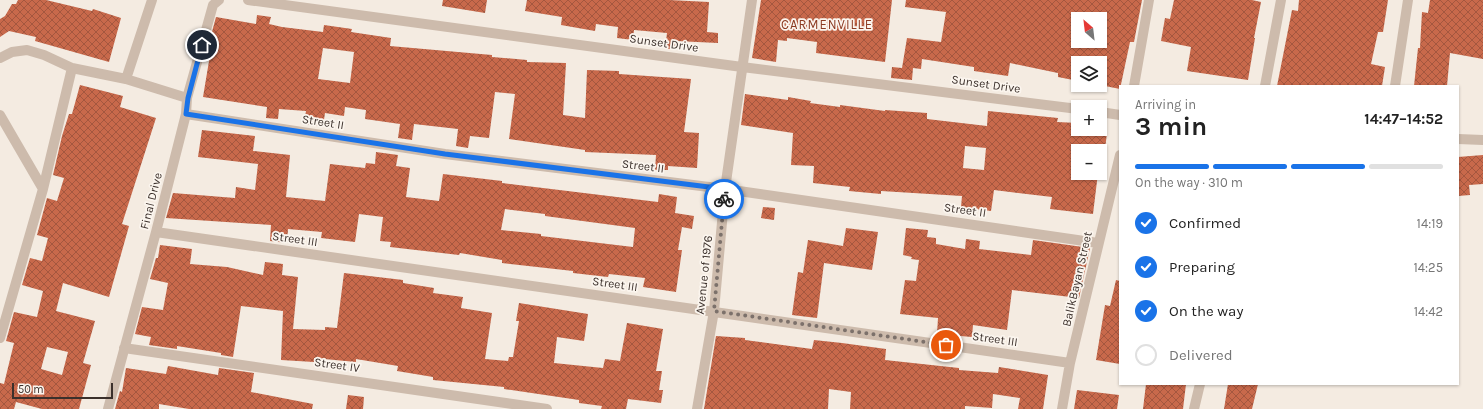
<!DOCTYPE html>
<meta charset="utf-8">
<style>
body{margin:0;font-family:Karla,sans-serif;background:#f6f6f6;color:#222;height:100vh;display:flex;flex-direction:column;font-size:15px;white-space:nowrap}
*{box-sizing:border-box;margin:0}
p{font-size:13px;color:#767676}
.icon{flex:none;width:22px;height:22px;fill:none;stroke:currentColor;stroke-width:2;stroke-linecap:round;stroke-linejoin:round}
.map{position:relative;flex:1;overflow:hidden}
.drawer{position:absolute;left:1119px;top:85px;width:340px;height:300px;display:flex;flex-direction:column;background:#fff;border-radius:0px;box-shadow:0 1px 3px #0004}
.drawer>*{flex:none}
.needle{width:26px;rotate:332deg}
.fabs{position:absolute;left:1071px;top:12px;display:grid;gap:8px}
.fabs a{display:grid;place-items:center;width:36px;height:36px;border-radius:0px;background:#fff;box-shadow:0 1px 3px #0004;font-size:20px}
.scale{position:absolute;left:12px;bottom:10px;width:101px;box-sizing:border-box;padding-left:4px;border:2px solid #3b302b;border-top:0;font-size:11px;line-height:14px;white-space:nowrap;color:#3b302b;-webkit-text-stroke:3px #fbf5ee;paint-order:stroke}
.pin{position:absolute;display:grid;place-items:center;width:34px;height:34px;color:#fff;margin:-17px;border:2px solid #fff;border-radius:50%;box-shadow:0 1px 4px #0007}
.courier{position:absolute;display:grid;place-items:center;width:40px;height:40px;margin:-20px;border:3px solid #1a73e8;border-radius:50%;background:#fff;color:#222;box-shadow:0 1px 5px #0007}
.summary em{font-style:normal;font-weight:700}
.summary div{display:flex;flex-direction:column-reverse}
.summary{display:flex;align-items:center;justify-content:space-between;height:68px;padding:0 16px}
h1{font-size:26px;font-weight:700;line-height:30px}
.bar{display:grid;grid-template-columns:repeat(4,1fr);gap:6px 4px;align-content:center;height:48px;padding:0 16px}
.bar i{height:5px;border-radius:3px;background:#e0e0e0}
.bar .active{background:#1a73e8}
.bar p{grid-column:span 4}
ol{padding:0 16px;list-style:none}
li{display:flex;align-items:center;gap:12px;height:44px}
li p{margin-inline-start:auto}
li .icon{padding:4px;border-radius:50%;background:#1a73e8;color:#fff;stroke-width:4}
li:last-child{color:#767676}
li i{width:22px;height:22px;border:2px solid #e0e0e0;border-radius:50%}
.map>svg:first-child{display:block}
</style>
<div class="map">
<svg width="1483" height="409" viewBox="0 0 1483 409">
<defs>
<pattern id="building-cross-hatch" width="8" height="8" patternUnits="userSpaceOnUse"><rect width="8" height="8" fill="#c8694b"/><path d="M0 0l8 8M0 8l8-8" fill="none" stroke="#a4573f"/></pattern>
</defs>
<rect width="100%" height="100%" fill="#f4ebe1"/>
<path fill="url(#building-cross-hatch)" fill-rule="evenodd" d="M 18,0 L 46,0 L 92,11 L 93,9 L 121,18 L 109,62 L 35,41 L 36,37 L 9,31 L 0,37 L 0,19 L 5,16 L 12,4 L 16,4 Z
M 443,0 L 487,0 L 485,13 L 442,6 Z
M 527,0 L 669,0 L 709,2 L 707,32 L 718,33 L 718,43 L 676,41 L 676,49 L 665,49 L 667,33 L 634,30 L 633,40 L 617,38 L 618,27 L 596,24 L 595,31 L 561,25 L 562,17 L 525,11 Z
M 761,0 L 892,0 L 885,62 L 816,53 L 817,42 L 787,38 L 787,41 L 778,40 L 776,62 L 752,58 Z
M 906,0 L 1142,0 L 1134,42 L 1130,42 L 1120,89 L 1100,85 L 1100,63 L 1078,63 L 1078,81 L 1058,77 L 1058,73 L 1053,72 L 1010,63 L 1008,76 L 974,71 L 974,67 L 922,59 L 921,69 L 913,68 L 912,80 L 891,78 L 892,67 L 902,68 L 907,38 L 941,42 L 946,12 L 905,7 ZM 1078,19 L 1100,19 L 1100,41 L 1078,41 Z
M 1174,0 L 1252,0 L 1261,2 L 1254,38 L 1255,38 L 1248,80 L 1187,71 L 1191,47 L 1161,41 L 1165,18 L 1170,19 Z
M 1299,0 L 1388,0 L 1383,32 L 1378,32 L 1371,64 L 1385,67 L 1382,86 L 1277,86 L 1292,10 L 1298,11 Z
M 1430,0 L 1483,0 L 1483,59 L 1450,53 L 1447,86 L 1414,86 L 1418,48 L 1420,48 L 1422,12 L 1428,13 Z
M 257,15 L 271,17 L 269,24 L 282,27 L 323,32 L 324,25 L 352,29 L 351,32 L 391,38 L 390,46 L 492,55 L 492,57 L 527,60 L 527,62 L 566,63 L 563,115 L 585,118 L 587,70 L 619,71 L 619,74 L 691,79 L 684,132 L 699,133 L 697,168 L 668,166 L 668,170 L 655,170 L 656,155 L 585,152 L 585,150 L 509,139 L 515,94 L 495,92 L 489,138 L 470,136 L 468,148 L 456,146 L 458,129 L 414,124 L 412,140 L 398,138 L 400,124 L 365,119 L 366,110 L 345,107 L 344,116 L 325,113 L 323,126 L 304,124 L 306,111 L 279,109 L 278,119 L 266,118 L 267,107 L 203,97 L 210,55 L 206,54 L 216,17 L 256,24 ZM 323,48 L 354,52 L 350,83 L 318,79 Z
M 80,85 L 123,96 L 120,107 L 156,118 L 122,224 L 129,226 L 109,297 L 63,283 L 56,311 L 95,321 L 83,363 L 91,365 L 79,409 L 42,409 L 16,402 L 14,409 L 0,409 L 0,383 L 4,384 L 14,343 L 6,341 L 14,312 L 37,317 L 43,291 L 22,285 L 30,258 L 42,261 L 48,238 L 37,235 L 47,198 L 57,201 L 64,178 L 53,175 L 62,136 L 69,114 L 72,114 ZM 47,347 L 68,352 L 62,375 L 41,369 Z
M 745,94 L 788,100 L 788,97 L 811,101 L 810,103 L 840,107 L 840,105 L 885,111 L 885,110 L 927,113 L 927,119 L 987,126 L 988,111 L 1058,118 L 1057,122 L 1078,123 L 1078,129 L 1098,129 L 1098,132 L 1107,133 L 1105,149 L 1096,148 L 1096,151 L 1078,151 L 1078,173 L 1098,173 L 1093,214 L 1050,209 L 1052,197 L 994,190 L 991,211 L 961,207 L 962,196 L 881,191 L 881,194 L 849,191 L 850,187 L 813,183 L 814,166 L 791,165 L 793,133 L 741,125 ZM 965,146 L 986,148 L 984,170 L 963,168 Z
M 202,130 L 255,136 L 253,151 L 290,155 L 286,197 L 325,201 L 330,164 L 365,168 L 366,163 L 375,164 L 376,152 L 398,155 L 396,166 L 410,168 L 406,197 L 439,201 L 443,174 L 502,181 L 502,183 L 658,202 L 659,194 L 677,197 L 675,213 L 694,216 L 692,229 L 682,227 L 678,250 L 682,250 L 676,292 L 643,287 L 645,278 L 609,274 L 608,277 L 573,273 L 573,271 L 502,263 L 502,260 L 460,253 L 459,255 L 390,247 L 391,242 L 380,241 L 383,217 L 359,214 L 355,242 L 321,238 L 322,232 L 288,229 L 287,243 L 270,241 L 271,225 L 166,218 L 173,193 L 235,198 L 236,187 L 255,190 L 258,164 L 198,157 ZM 505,209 L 545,214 L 545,216 L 635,228 L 633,247 L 541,236 L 541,234 L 501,230 Z
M 1483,155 L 1483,184 L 1469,185 L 1470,195 L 1458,196 L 1458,157 Z
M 763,207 L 775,208 L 774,220 L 761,218 Z
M 846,228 L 878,232 L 872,270 L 824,263 L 817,318 L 792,315 L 798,272 L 803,273 L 808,240 L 843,246 Z
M 906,228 L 928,230 L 927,237 L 936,238 L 936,244 L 965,249 L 966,239 L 980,241 L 979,249 L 1031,255 L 1033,240 L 1090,248 L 1079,298 L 1012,290 L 1007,330 L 973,325 L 972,337 L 937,334 L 938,318 L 900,314 L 905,280 L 916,281 L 919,260 L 911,259 L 912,257 L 903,255 Z
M 160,245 L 192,249 L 190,264 L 227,267 L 263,275 L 265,262 L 283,264 L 282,275 L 298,277 L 293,329 L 325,330 L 325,327 L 337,328 L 344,273 L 403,280 L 403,283 L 434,288 L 433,293 L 463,297 L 461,308 L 492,313 L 485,359 L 508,361 L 509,357 L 513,357 L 519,321 L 516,321 L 519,303 L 588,314 L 584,341 L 557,337 L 554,363 L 603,368 L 605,359 L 620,361 L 627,323 L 663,329 L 656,371 L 662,371 L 659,390 L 663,390 L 661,403 L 628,399 L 626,409 L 601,409 L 602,406 L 579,403 L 579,400 L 504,389 L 504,387 L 433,380 L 433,377 L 397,371 L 398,366 L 356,359 L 356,362 L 314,358 L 314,362 L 281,360 L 283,311 L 241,306 L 233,357 L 221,355 L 221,353 L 177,346 L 177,349 L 149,345 L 151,337 L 135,334 L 142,307 L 163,310 L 168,283 L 150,279 L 156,258 L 158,258 Z
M 1116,280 L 1120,281 L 1120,364 L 1096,360 L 1105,305 L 1110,306 Z
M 716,336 L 745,338 L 745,340 L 812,349 L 814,340 L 842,343 L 886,349 L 885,360 L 959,368 L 959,370 L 998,373 L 999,367 L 1048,375 L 1043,409 L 1018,409 L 1020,398 L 993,394 L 992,408 L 965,406 L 965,409 L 850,409 L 851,392 L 829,389 L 828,409 L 704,409 Z
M 168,366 L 218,375 L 219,368 L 254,373 L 251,392 L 313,404 L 312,409 L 189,409 L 159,404 L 159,409 L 115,409 L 120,391 L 122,392 L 126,368 L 166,374 Z
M 1146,384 L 1186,384 L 1183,409 L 1143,409 Z
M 1228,384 L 1258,384 L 1252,409 L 1224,409 Z
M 1077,390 L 1119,395 L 1117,409 L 1074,409 Z
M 348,395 L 364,397 L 363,409 L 346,409 Z"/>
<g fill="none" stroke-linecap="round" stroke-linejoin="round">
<path stroke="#cdbbac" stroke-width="10" d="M 248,0 L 742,67 L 1078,109
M 0,58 L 12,52 L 27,50 L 44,55 L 72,68 L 126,79 L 187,98
M 126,79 L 152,0
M 1134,86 L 1149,0
M 1265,86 L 1281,0
M 1395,86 L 1408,0
M 1100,112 L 1120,115
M 186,114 L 445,154 L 725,189 L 1098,243
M 0,115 L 43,189
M 1458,139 L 1483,140
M 156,232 L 1070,363
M 0,338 L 43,189 L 72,68
M 124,348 L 547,409
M 108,409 L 156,232 L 186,114 L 187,98 L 213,5 L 219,0
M 697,409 L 714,311 L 725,189 L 752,0
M 1062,409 L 1070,363 L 1120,155
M 1194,409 L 1200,384"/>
</g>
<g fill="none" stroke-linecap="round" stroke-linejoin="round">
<path stroke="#7c716b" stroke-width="4" stroke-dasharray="0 7.2" d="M 724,199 L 714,311 L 946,345"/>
<path stroke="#1a73e8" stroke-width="5" d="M 202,45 L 188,98 L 186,114 L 445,154 L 725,189 L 724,199"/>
</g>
<g text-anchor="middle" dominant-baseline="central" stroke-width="3.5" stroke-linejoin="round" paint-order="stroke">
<g font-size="12" fill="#3b302b" stroke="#fbf5ee">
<text transform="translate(664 43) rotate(8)">Sunset Drive</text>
<text transform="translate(986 84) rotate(8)">Sunset Drive</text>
<text transform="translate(323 122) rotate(9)">Street II</text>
<text transform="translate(643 166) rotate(7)">Street II</text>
<text transform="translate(151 201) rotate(-76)">Final Drive</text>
<text transform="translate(965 210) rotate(8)">Street II</text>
<text transform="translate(295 239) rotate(8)">Street III</text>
<text transform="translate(704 275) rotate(-84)">Avenue of 1976</text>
<text transform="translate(1077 279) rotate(-77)">BalikBayan Street</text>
<text transform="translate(615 284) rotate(8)">Street III</text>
<text transform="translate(995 339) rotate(8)">Street III</text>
<text transform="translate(337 365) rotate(8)">Street IV</text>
</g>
<g font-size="13" letter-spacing="1" fill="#8c3b22" stroke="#fbf5ee">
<text x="827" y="24">CARMENVILLE</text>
</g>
</g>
</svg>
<div class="fabs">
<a><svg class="needle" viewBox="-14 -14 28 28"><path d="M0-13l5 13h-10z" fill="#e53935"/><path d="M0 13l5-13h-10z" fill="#767676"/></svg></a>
<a><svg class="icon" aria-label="layers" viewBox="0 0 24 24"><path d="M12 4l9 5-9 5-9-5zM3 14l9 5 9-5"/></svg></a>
<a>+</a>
<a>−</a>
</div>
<div class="scale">50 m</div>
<div class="pin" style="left:946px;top:345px;background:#ea580c"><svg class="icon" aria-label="bag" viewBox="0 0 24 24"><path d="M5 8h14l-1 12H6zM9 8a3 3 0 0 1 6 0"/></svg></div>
<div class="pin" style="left:202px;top:45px;background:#1f2937"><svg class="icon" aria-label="home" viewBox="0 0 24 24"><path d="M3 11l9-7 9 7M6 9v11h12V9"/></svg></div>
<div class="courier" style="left:724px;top:199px"><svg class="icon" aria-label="bike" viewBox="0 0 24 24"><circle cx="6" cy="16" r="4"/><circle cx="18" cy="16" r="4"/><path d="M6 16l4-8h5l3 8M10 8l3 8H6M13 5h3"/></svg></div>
<section class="drawer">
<div class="summary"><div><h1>3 min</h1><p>Arriving in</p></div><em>14:47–14:52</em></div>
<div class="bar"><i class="active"></i><i class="active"></i><i class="active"></i><i></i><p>On the way · 310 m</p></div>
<ol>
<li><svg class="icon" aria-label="check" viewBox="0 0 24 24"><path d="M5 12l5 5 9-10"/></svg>Confirmed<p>14:19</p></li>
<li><svg class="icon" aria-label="check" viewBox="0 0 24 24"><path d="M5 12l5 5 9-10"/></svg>Preparing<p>14:25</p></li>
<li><svg class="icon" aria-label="check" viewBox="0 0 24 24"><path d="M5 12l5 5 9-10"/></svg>On the way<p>14:42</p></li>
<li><i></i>Delivered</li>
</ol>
</section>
</div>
